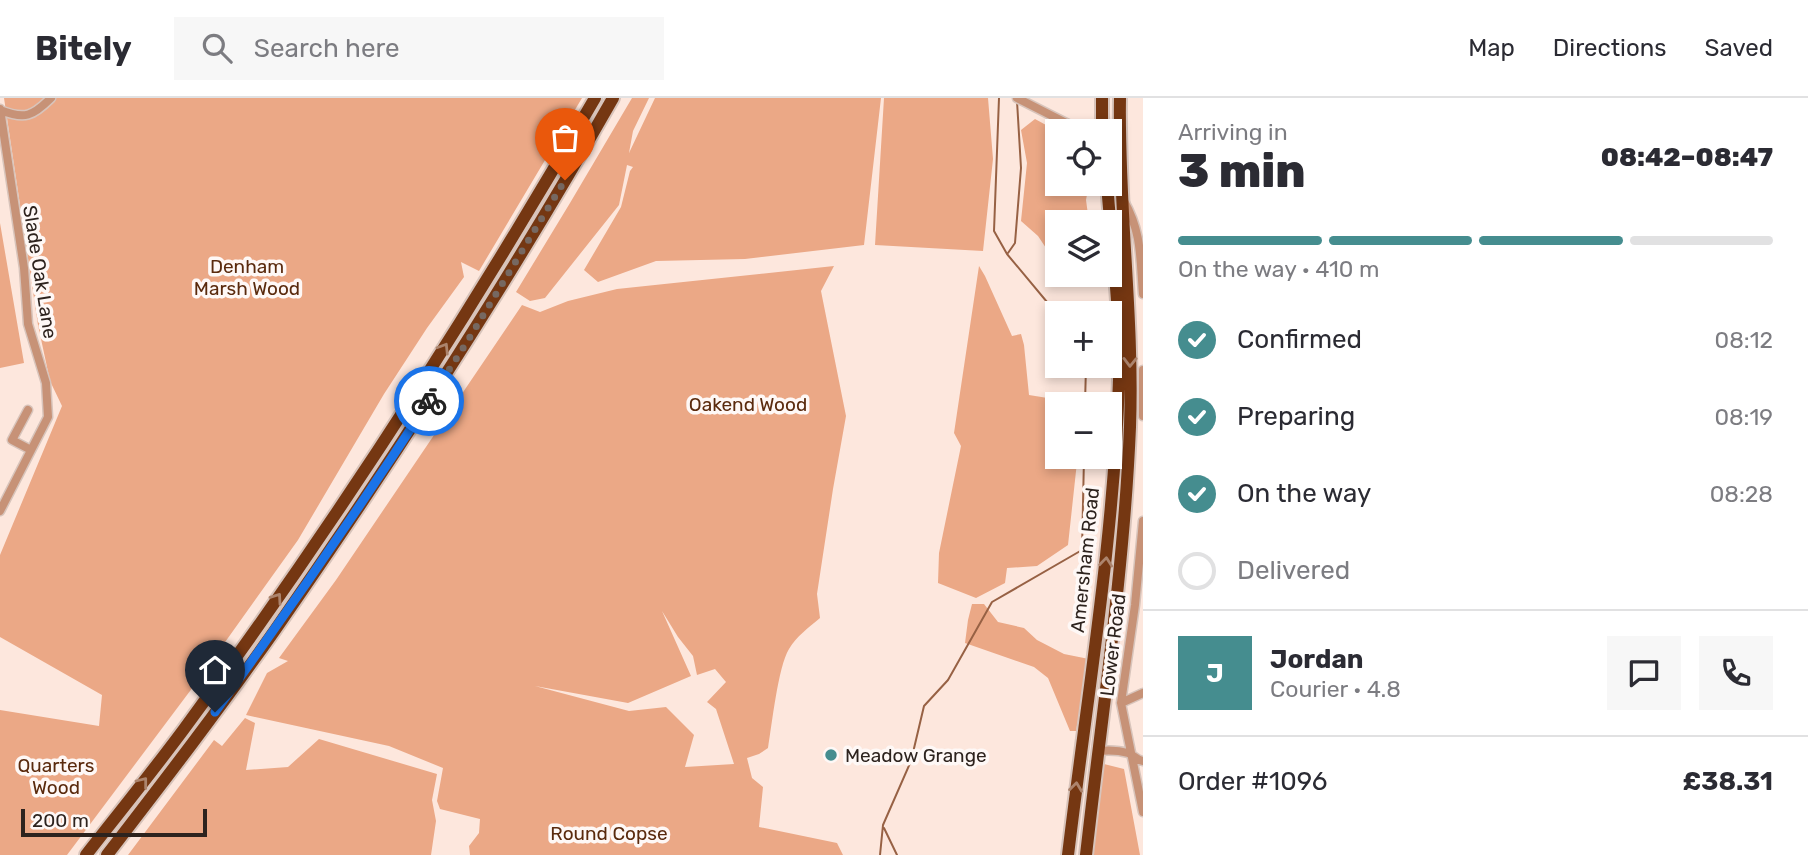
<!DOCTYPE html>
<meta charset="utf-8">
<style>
body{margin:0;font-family:Rubik,sans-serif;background:#f7f7f7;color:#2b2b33;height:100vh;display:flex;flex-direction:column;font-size:26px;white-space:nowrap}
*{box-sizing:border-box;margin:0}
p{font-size:23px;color:#7c7c81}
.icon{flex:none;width:38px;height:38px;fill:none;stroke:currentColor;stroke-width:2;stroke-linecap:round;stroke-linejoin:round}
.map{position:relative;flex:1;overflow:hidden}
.details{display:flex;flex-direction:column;background:#fff;width:665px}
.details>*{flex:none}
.buttons{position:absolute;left:1045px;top:21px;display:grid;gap:14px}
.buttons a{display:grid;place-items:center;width:77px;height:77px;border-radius:0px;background:#fff;box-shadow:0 4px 10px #0003;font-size:35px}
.scale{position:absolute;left:21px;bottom:18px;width:186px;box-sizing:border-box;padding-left:7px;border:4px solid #2d231e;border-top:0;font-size:19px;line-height:24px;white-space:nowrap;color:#2d231e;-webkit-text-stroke:5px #fef8f6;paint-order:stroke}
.pin{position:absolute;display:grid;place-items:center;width:60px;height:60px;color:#fff;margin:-72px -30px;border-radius:50% 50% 50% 0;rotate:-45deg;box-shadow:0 0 7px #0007}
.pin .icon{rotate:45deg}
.courier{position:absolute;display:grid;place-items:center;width:70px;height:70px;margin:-35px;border:5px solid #1a73e8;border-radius:50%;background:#fff;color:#222;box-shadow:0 2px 9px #0007}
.overview em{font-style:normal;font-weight:800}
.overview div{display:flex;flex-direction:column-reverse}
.overview{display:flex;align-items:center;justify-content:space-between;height:119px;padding:0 35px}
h1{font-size:46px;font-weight:800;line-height:52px}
.bar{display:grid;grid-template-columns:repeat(4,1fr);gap:10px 7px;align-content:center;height:84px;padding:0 35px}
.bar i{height:9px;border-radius:5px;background:#e1e1e2}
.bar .active{background:#458d8f}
.bar p{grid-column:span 4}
.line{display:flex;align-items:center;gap:18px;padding:0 35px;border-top:2px solid #e1e1e2}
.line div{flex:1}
.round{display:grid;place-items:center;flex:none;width:74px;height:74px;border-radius:0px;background:#f7f7f7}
ol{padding:0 35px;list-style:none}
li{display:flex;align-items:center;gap:21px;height:77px}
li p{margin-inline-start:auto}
li .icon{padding:7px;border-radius:50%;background:#458d8f;color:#fff;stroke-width:4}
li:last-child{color:#7c7c81}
li i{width:38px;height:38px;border:4px solid #e1e1e2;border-radius:50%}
header{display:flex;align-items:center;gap:42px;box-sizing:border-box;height:98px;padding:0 35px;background:#fff;border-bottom:2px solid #e1e1e2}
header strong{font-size:33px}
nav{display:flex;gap:38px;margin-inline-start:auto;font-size:24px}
.search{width:490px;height:63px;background:#f7f7f7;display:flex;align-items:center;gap:18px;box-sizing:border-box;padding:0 24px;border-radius:0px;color:#7c7c81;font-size:26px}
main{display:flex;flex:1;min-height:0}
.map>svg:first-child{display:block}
</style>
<header>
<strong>Bitely</strong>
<div class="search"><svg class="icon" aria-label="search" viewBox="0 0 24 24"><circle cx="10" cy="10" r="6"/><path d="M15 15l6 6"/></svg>Search here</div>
<nav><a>Map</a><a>Directions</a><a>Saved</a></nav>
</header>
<main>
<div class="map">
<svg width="1143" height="757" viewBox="0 0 1143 757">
<rect width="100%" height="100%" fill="#fde7dd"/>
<path fill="#eba886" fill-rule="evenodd" d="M 4,0 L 582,0 L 479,173 L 461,164 L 464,179 L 427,230 L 384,296 L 298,442 L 193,589 L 67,757 L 0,757 L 0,612 L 99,628 L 102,597 L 0,539 L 0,457 L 62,308 L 50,283 L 38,227 Z
M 632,0 L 649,0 L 633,33 L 629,55 L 655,0 L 881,0 L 864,147 L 745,161 L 656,163 L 598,184 L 584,172 L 621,109 L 630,73 L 633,69 L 627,67 L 619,107 L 545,200 L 530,203 L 516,194 L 570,105 Z
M 884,0 L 988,0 L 993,61 L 983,153 L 875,147 Z
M 1035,21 L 1057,33 L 1057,86 L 1089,86 L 1086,102 L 1089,124 L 1057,124 L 1057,154 L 1048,153 L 1038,138 L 1021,123 L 1027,65 L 1021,32 Z
M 0,125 L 24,265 L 0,270 Z
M 834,168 L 821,193 L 846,318 L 833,391 L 817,496 L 820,520 C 808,530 797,538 789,551 C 778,569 772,627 768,650 L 759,656 L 747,660 L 752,680 L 763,689 L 759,729 L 837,745 L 843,757 L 470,757 L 469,748 L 479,735 L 480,721 L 440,711 L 437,703 L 443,670 L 389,648 L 246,617 L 267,575 L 288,563 L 279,560 L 336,482 L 522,207 L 540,214 L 568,203 L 617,191 ZM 662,513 L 678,539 L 693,558 L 697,577 L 715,571 L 726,584 L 707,604 L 716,611 L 734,666 L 685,669 L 694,637 L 666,609 L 629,613 L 535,588 L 628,605 L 691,578 Z
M 979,168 L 985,178 L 1012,238 L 1021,236 L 1024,247 L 1029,297 L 1066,303 L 1066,306 L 1057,306 L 1057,359 L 1072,359 L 1077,364 L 1068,447 L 1037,468 L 1007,470 L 1005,485 L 976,500 L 938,485 L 939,455 L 961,348 L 954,335 Z
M 972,506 L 984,506 L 998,524 L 1024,530 L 1037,542 L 1064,556 L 1089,561 L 1076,633 L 1070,633 L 1048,580 L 1034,569 L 965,545 L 968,522 Z
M 245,620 L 255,625 L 246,672 L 288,669 L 319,641 L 437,676 L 432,702 L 436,723 L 431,757 L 128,757 L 214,642 L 222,648 Z
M 1104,666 L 1124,671 L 1140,757 L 1093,757 Z"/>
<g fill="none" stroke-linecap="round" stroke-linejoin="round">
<path stroke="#976144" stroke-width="2" d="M 999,0 L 994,133 L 1007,156 L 1057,216
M 1008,155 L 1015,145 L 1021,70 L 1017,3
M 1085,306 L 1086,268
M 884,730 L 897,757
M 880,757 L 883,727 L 911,663 L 924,608 L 948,582 L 992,504 L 1082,452 L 1084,359"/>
<g stroke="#d8c4bb" stroke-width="11">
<path id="minor" d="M 1017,0 L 1082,33
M 0,11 L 24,170 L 28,226 L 46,285 L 48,319 L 0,413
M 0,12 C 25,22 33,18 51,0
M 1124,103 C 1142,135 1140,160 1143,196
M 1143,272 L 1143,318
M 28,312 L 12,342 L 31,352
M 1143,423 L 1135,507 L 1121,605 L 1143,714
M 1121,605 L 1143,595
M 1098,653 C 1107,652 1118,652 1128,655 C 1134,657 1136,662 1143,663"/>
</g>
<g stroke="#d8c4bb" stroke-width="16">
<path id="highway" d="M 1102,33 L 1102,0
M 86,757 C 119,715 152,674 184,631 C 333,429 469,218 595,0
M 107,757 C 164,683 221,609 275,532 C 395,359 509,183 613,0
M 1068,757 C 1087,599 1114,441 1119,282 C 1121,217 1112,151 1107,86
M 1086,757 C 1102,615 1124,472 1130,329 C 1134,219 1118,110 1120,0"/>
</g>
<use href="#minor" stroke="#c79277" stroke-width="8"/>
<use href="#highway" stroke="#753712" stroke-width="12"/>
</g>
<defs><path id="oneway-chevron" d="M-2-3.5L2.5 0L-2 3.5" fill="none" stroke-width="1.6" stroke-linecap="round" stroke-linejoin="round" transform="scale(1.75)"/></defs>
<g stroke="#ac846d">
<use href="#oneway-chevron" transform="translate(444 250) rotate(-58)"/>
<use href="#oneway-chevron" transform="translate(1130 264) rotate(91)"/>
<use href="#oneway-chevron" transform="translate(1106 464) rotate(-84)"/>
<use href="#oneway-chevron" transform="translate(277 500) rotate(-55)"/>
<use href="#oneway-chevron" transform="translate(143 684) rotate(-52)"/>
<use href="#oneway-chevron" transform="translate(1076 689) rotate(-83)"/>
</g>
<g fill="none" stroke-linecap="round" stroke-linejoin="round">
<path stroke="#766861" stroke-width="7" stroke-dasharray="0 12.6" d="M 429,303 L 467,244 L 565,82"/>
<path stroke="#1a73e8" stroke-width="9" d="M 215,614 C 289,512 360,409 429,303"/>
</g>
<circle fill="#458d8f" stroke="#fef8f6" stroke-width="2.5" cx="831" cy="657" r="7"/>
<g text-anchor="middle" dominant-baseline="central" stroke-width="7" stroke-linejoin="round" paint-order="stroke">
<g font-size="19" fill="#5a2a0d" stroke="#fef8f6">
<text x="247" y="168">Denham<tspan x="247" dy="22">Marsh Wood</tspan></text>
<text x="748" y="306">Oakend Wood</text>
<text x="56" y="667">Quarters<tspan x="56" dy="22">Wood</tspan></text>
<text x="609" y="735">Round Copse</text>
</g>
<g font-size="19" fill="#2d231e" stroke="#fef8f6">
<text transform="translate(40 174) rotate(81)">Slade Oak Lane</text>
<text transform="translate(1085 462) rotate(-84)">Amersham Road</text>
<text transform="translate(1113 547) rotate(-83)">Lower Road</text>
</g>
<g font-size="19" fill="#2d231e" stroke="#fef8f6" text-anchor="start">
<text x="845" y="657">Meadow Grange</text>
</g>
</g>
</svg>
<div class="buttons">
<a><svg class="icon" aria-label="locate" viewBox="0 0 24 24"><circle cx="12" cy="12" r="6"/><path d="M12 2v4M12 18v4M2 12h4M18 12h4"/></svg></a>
<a><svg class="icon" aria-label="layers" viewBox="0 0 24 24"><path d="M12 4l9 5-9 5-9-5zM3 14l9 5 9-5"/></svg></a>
<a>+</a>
<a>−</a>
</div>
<div class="scale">200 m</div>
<div class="pin" style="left:565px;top:82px;background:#ea580c"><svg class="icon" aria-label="bag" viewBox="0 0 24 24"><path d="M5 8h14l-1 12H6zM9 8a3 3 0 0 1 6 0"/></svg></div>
<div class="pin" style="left:215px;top:614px;background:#1f2937"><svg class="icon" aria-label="home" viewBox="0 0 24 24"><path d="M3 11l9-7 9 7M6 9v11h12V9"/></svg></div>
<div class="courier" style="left:429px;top:303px"><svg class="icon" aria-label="bike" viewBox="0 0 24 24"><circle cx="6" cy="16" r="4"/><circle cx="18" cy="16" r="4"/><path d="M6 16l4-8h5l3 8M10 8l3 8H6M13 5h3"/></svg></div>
</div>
<section class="details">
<div class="overview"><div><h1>3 min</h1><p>Arriving in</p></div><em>08:42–08:47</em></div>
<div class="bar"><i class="active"></i><i class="active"></i><i class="active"></i><i></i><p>On the way · 410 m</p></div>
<ol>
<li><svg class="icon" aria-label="check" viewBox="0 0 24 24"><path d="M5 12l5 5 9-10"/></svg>Confirmed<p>08:12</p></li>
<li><svg class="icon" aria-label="check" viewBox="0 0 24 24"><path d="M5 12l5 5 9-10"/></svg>Preparing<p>08:19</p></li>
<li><svg class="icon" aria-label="check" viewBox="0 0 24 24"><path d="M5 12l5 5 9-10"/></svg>On the way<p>08:28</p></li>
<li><i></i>Delivered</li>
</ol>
<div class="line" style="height:126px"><b class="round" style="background:#458d8f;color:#fff">J</b><div><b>Jordan</b><p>Courier · 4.8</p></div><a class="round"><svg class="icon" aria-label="chat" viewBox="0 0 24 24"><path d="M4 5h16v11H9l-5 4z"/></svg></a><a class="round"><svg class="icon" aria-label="phone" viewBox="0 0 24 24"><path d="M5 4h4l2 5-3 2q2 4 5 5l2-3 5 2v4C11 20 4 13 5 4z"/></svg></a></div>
<div class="line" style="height:91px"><div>Order #1096</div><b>£38.31</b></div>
</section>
</main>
